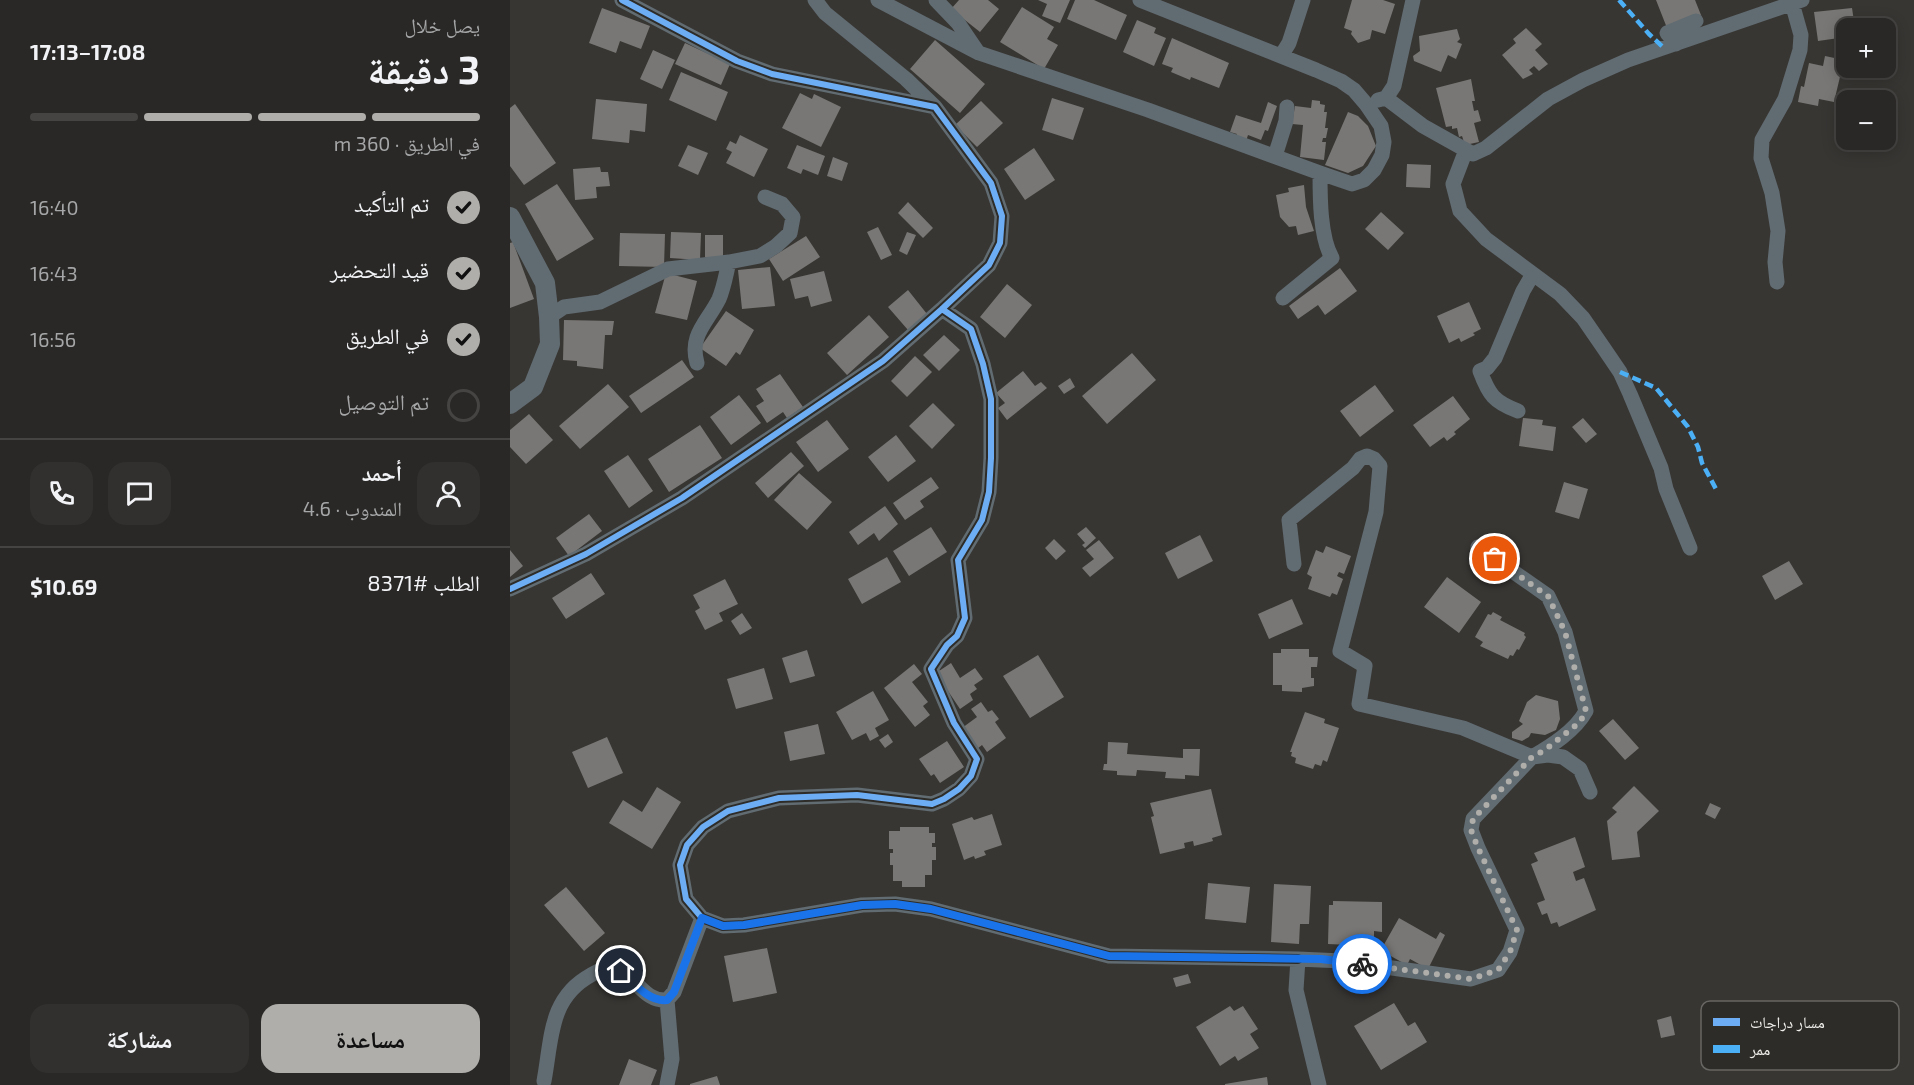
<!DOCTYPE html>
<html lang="ar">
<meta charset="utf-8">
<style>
body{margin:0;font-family:"Exo 2","Noto Naskh Arabic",sans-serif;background:#32302e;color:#f1f3f6;direction:rtl;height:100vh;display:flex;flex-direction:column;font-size:22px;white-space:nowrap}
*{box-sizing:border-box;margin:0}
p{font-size:20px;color:#a5a6a7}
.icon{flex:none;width:33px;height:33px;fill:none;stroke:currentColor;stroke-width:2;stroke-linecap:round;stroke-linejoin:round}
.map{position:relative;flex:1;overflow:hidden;direction:ltr}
.drawer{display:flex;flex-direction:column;background:#2a2826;width:510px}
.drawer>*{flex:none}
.controls{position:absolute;left:1326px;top:18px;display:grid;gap:12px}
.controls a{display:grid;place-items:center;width:60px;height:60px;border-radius:12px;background:#2a2826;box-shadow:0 3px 15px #0003,0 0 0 2px #464443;font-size:30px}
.pin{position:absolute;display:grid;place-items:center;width:51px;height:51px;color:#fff;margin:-26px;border:3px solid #fff;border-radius:50%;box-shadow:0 2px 6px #0007}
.courier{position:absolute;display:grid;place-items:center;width:60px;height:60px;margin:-30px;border:4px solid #1a73e8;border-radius:50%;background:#fff;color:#222;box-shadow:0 2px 8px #0007}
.overview em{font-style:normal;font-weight:700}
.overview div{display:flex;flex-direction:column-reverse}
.overview{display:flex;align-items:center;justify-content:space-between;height:102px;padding:0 30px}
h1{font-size:39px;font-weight:700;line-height:45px}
.bar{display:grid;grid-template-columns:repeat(4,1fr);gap:9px 6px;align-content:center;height:72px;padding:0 30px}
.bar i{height:8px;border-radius:4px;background:#464443}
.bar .current{background:#afaeab}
.bar p{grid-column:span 4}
.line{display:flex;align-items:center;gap:15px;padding:0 30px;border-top:2px solid #464443}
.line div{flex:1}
.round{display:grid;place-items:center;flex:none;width:63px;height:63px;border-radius:18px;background:#32302e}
ol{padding:0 30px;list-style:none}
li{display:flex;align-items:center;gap:18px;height:66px}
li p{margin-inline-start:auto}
li .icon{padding:6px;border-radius:50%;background:#afaeab;color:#111;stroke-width:4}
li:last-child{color:#a5a6a7}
li i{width:33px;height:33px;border:3px solid #464443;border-radius:50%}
.action{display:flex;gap:12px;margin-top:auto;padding:12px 30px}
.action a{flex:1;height:69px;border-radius:18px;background:#afaeab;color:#111;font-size:24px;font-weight:700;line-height:69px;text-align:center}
.action a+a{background:#32302e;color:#f1f3f6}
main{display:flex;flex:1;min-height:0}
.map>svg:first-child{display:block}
</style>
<main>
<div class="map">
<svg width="1404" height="1085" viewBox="0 0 1404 1085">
<rect width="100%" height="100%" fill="#383633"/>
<path fill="#797775" d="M 449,0 L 478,0 L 489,9 L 470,32 L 441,9 Z
M 528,0 L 560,0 L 550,23 L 532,16 L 537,4 Z
M 565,0 L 584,0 L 617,15 L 606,40 L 557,19 Z
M 842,0 L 873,0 L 885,4 L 875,34 L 862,30 L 860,39 L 848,43 L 841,34 L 842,31 L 834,28 Z
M 1146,0 L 1185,0 L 1191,15 L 1157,28 Z
M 512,7 L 544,27 L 537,39 L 548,45 L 534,69 L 490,42 Z
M 92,8 L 140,26 L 131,49 L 110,41 L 106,53 L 79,43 Z
M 1342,8 L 1345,28 L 1336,28 L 1336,37 L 1308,41 L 1304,12 Z
M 627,20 L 646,28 L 644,33 L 656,38 L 644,66 L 613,52 Z
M 1016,28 L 1032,44 L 1025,50 L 1038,64 L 1029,71 L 1024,66 L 1019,70 L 1023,74 L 1013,79 L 992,55 L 1006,43 L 1003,39 Z
M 947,29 L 950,39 L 947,42 L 952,44 L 946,59 L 938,55 L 931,72 L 904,61 L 903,56 L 910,51 L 909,36 Z
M 662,38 L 719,63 L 709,88 L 681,77 L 680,80 L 661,72 L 663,68 L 652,64 Z
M 425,40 L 475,84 L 450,113 L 400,69 Z
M 175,43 L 220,64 L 211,85 L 165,64 Z
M 143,50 L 165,60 L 152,89 L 130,79 Z
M 1315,56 L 1334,60 L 1324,102 L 1309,99 L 1308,106 L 1288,102 L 1291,86 L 1294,87 L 1299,63 L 1313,66 Z
M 171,72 L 218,92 L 206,121 L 159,100 Z
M 961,79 L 965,101 L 962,101 L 964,111 L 968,110 L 971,121 L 964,123 L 969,142 L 955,145 L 952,136 L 949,137 L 947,128 L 942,129 L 942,126 L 936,127 L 926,88 Z
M 290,93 L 302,99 L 304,94 L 331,107 L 311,147 L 272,128 Z
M 542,98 L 574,108 L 563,140 L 532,130 Z
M 86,99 L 137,104 L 135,132 L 120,130 L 119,143 L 82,139 Z
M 802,100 L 810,101 L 810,104 L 815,105 L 814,112 L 817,112 L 815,128 L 818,128 L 816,138 L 813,138 L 812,142 L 816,142 L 814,160 L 790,157 L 793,125 L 782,124 L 785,106 L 801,108 Z
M 471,101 L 493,123 L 467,147 L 445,125 Z
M 758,102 L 767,106 L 758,131 L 755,130 L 751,140 L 738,135 L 736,141 L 725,137 L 727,134 L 720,132 L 726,115 L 751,123 Z
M 5,104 L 46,163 L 14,185 L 0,166 L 0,108 Z
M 838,112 L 848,116 L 858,126 L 866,146 L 853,166 L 838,173 L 815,165 Z
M 230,135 L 258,149 L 244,177 L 216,163 L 222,152 L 216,149 L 220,141 L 226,144 Z
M 178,145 L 198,153 L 188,175 L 168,166 Z
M 287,145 L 315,156 L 308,175 L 293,169 L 291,174 L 277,168 Z
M 524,148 L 545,180 L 515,200 L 494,169 Z
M 323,157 L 338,163 L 332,181 L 317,176 Z
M 897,164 L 921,165 L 920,188 L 896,187 Z
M 90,167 L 91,172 L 98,172 L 100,186 L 86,187 L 87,198 L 65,200 L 63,169 Z
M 47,184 L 84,239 L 47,261 L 15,204 Z
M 794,185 L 796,207 L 804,231 L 788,235 L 786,226 L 779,227 L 770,217 L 766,195 L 779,192 L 778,188 Z
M 398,202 L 423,228 L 413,238 L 388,213 Z
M 871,212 L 894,233 L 878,250 L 855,229 Z
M 368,227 L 382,255 L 371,260 L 357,232 Z
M 161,232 L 191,233 L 190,260 L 160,258 Z
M 397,232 L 406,235 L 397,255 L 389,251 Z
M 110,233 L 155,234 L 154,267 L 109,266 Z
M 195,235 L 213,235 L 213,257 L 195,257 Z
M 296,236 L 310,257 L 273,281 L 259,259 Z
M 3,242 L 24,299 L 0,308 L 0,243 Z
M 260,267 L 265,306 L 232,309 L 228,270 Z
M 830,268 L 847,291 L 815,315 L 808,305 L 788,319 L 779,306 Z
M 314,271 L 322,301 L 301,307 L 298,296 L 285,299 L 280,279 Z
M 156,273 L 187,281 L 177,320 L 145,313 Z
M 497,284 L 522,305 L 495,338 L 470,317 Z
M 398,290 L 417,314 L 398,330 L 378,307 Z
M 959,302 L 971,329 L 963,333 L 965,335 L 951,342 L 949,338 L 939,343 L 927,316 Z
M 216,311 L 244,330 L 230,355 L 226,352 L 216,366 L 190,348 Z
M 359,315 L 379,337 L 337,375 L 317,353 Z
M 54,320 L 104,321 L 102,335 L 95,335 L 93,369 L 67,366 L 67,361 L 53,360 Z
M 434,335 L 450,350 L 429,371 L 413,355 Z
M 622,353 L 646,380 L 597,424 L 572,396 Z
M 405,356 L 422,372 L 397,397 L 381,381 Z
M 172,360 L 184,377 L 131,413 L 119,396 Z
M 513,371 L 525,386 L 531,382 L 537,388 L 497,420 L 488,408 L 495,403 L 486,393 Z
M 270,374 L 293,407 L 277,418 L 273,412 L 257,423 L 246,406 L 254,401 L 246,389 Z
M 560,378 L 565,387 L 554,394 L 548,386 Z
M 98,384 L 119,407 L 70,449 L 49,426 Z
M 865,385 L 884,411 L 850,437 L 830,411 Z
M 229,395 L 251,423 L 221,445 L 200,417 Z
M 943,396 L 960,419 L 944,432 L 946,434 L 937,441 L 934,437 L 920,447 L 903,425 Z
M 423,403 L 445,425 L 422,449 L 399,426 Z
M 19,414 L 43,440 L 16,464 L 0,447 L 0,430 Z
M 1013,418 L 1033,420 L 1032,425 L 1046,427 L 1043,451 L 1009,446 Z
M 1073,418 L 1087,434 L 1076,443 L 1062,427 Z
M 317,420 L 339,449 L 308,472 L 286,442 Z
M 190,425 L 212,458 L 159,492 L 138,459 Z
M 386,435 L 406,461 L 378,482 L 358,457 Z
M 281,452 L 294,466 L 258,498 L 245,483 Z
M 118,455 L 143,491 L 119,508 L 94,471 Z
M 289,473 L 322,502 L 297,530 L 264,500 Z
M 421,477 L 429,488 L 410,501 L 414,507 L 395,520 L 383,503 Z
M 1054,482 L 1078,489 L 1069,519 L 1045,512 Z
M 375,506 L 388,524 L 369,541 L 364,533 L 348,545 L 339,532 Z
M 79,514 L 92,531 L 59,556 L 46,538 Z
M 421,527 L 437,552 L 399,576 L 383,551 Z
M 576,527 L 586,538 L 575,548 L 572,545 L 575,543 L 567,534 Z
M 690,535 L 703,561 L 668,579 L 655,553 Z
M 544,539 L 556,551 L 546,560 L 535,548 Z
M 589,540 L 604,558 L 580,577 L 572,568 L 584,559 L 576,550 Z
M 816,546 L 841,556 L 834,574 L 829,572 L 827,576 L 833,579 L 827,595 L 822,593 L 820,597 L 798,589 L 802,577 L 797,574 L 806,550 L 813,553 Z
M 0,550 L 13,566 L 0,577 Z
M 377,557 L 391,582 L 352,604 L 338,579 Z
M 1279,561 L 1293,584 L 1265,600 L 1252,576 Z
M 81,573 L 95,594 L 56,619 L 42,598 Z
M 937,577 L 971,602 L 949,633 L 914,607 Z
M 215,579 L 228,604 L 209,613 L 213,621 L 195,630 L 185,611 L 190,608 L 183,595 Z
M 782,599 L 793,624 L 759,639 L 748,614 Z
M 983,612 L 992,617 L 990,620 L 1015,633 L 1014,635 L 1016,637 L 1009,650 L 1007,649 L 1003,656 L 1000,655 L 998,659 L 970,646 L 973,642 L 965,637 L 978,614 L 981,615 Z
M 232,613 L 242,628 L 230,635 L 221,621 Z
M 771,649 L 799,649 L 799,657 L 808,657 L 807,667 L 801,667 L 801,678 L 804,678 L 804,686 L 792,688 L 792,692 L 772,691 L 772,685 L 763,685 L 763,653 L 771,653 Z
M 297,650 L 305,676 L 280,683 L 272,658 Z
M 528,655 L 554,697 L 520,718 L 493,676 Z
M 441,663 L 450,678 L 465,668 L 473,679 L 464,685 L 467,689 L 460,694 L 463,700 L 450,709 L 426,673 Z
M 404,664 L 412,674 L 402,682 L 418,702 L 413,706 L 420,715 L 405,727 L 374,688 Z
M 254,668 L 263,699 L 226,709 L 217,679 Z
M 363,691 L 379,720 L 365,728 L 369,736 L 360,741 L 356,733 L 342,740 L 326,712 Z
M 1026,695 L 1048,701 L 1050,719 L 1046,730 L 1035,735 L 1021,733 L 1019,737 L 1012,741 L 1002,738 L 1002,732 L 1013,724 L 1009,721 L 1017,702 Z
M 471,702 L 478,712 L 482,710 L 489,719 L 485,722 L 496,738 L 477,752 L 472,745 L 467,749 L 452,728 L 467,717 L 461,709 Z
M 795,712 L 815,719 L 814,723 L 829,728 L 817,762 L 813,760 L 811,766 L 805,764 L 803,769 L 785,763 L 786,758 L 781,756 L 782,752 L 780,752 Z
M 1103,719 L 1129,748 L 1115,760 L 1089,731 Z
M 308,724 L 315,754 L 280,761 L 274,732 Z
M 378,734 L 383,742 L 375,748 L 369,740 Z
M 97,737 L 113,773 L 78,788 L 62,752 Z
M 437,741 L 454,767 L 430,783 L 424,774 L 421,776 L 409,759 Z
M 598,742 L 618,743 L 617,754 L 673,758 L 673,749 L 690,749 L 689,776 L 675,775 L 675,779 L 655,778 L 656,772 L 627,770 L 626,776 L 607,775 L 607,771 L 593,770 L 594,764 L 597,764 Z
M 1124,786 L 1149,811 L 1127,832 L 1130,857 L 1102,860 L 1097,821 L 1107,812 L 1102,808 Z
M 147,787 L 171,802 L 142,849 L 99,823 L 113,800 L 132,812 Z
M 701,789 L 712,835 L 702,838 L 703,841 L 684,846 L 683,841 L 674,843 L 675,848 L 650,854 L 641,817 L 644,816 L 640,803 Z
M 1200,803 L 1211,808 L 1205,819 L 1195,814 Z
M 482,814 L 492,845 L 474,851 L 476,855 L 465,859 L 464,856 L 454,860 L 442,824 L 462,817 L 464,820 Z
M 390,827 L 419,827 L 419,833 L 425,833 L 425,843 L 422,843 L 422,847 L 426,847 L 426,860 L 422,860 L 422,875 L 415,875 L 415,887 L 392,887 L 392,881 L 383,881 L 383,865 L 380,865 L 380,853 L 383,853 L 383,849 L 379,849 L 379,831 L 390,831 Z
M 1065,837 L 1075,867 L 1063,872 L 1066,881 L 1074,878 L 1086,910 L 1049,927 L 1047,922 L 1041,924 L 1037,913 L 1032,915 L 1027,903 L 1035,900 L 1021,864 L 1028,861 L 1024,853 Z
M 698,883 L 740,887 L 736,923 L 695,919 Z
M 764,884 L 801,886 L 799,924 L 790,924 L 789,944 L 761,942 Z
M 56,887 L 95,933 L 74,951 L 34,905 Z
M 823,901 L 872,902 L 872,932 L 864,931 L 864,946 L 818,944 L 819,905 L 823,905 Z
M 889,918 L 926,939 L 930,932 L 935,935 L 918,969 L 900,959 L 897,965 L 877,954 L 878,952 L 872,948 Z
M 257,948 L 267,993 L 223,1002 L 214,956 Z
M 678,974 L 681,983 L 666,987 L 663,978 Z
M 884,1003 L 898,1026 L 905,1022 L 917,1042 L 871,1070 L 844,1026 Z
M 720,1006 L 724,1011 L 733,1006 L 748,1029 L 740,1034 L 749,1048 L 728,1061 L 725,1056 L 710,1066 L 686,1027 Z
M 1161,1016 L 1165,1035 L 1151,1038 L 1147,1020 Z
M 119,1059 L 147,1070 L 141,1085 L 109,1085 Z
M 207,1076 L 210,1085 L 180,1085 L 180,1084 Z
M 757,1077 L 758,1085 L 715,1085 L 715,1084 Z"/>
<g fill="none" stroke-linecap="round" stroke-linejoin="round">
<path stroke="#616c72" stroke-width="15" d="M 305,0 L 315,13 L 396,79 L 425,107
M 368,0 L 469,53 L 638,110 L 810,173 L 842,184 L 854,180 L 864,170 L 872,155 L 874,142 L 871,126 L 856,104 L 844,90 L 831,81 L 806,70 L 630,0
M 426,0 L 448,23 L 467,51
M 1166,44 L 1157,33 L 1186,21
M 771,56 L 779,43 L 793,0
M 876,98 L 913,126 L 963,154 L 976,148 L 1038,99 L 1073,80 L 1118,60 L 1292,0
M 868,100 L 876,98 L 884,86 L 903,0
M 956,150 L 943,184 L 950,211 L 976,239 L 1050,294 L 1073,318 L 1093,347 L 1110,372 L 1120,394 L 1151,468 L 1156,489 L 1180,548
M 765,156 L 776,121 L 777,107
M 1267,282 L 1265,262 L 1268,231 L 1262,193 L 1251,158 L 1252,140 L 1275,99 L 1290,50 L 1291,35 L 1282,3
M 773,298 L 822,258 C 810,237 810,198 810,173
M 432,309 L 461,329 L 473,364 L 481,399 L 481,458 L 479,492 L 472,520 L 448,560 L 455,618 L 447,636 L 437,645 L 421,669 L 444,723 L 467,759 L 461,776 L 449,789 L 434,799 L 422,804 L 347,795 L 269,798 L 218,811 L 193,827 L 177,845 L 170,865 L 176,899 L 192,918 L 213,926 L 234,925 L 352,905 L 385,904 L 421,909 L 599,956 L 788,959
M 39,317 L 54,307 L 90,302 L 158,269 L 219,262 L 250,256 L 266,246 L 280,233 L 283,217 L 272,204 L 255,197
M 187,363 C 179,335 197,323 209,299 C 214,287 216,274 219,262
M 1008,411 C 984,402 979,395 970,371 L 977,368 L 985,358 L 1013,291 L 1023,274
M 784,564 L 779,520 L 843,468 L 850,459 L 857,456 L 864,459 L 870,466 L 866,512 L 830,651 L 855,666 L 849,704 L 953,728 L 1022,757 C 1041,746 1065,731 1076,711 L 1055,632 L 1038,596 L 968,547
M 0,589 L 76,554 L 172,498 L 373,361 L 432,309 L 479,265 L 490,243 L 492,216 L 481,183 L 425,107 L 262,74 L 227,61 L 112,0
M 157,1000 L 162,1059 L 157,1085
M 34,1081 C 42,1038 39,998 81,975 C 91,969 101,965 111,971 C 128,981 136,1002 157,1000 L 164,992 L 192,918
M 809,1085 L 786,990 L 788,959 L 832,961 L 961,979 L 988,970 L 1000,952 L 1007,930 L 968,848 L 961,830 L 963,819 L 1022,757 L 1038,755 L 1053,757 L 1070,769 L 1080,792"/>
<path stroke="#616c72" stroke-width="20" d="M 0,217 L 35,283 L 39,317 L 40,344 L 23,387 L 0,404"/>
<path stroke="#4cb0f7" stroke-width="4.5" stroke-dasharray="9 4.5" stroke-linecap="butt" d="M 1109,0 L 1139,34 L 1154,48
M 1110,372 L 1146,388 L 1178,427 L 1188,447 L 1192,463 L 1206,489"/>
<g stroke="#2e2c28" stroke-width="10">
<path id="cycleway" d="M 432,309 L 461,329 L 473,364 L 481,399 L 481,458 L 479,492 L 472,520 L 448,560 L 455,618 L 447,636 L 437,645 L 421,669 L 444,723 L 467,759 L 461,776 L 449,789 L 434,799 L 422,804 L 347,795 L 269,798 L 218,811 L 193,827 L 177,845 L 170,865 L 176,899 L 192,918 L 213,926 L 234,925 L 352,905 L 385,904 L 421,909 L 599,956 L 788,959
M 0,589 L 76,554 L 172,498 L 373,361 L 432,309 L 479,265 L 490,243 L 492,216 L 481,183 L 425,107 L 262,74 L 227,61 L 112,0"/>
</g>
<use href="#cycleway" stroke="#6dadf4" stroke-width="6"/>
</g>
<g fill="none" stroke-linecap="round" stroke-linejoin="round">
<path stroke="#afaeab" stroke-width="6" stroke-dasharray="0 10.8" d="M 852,964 L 961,979 L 988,970 L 1000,952 L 1007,930 L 968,848 L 961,830 L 963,819 L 1022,757 L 1035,750 L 1070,722 L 1076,711 L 1055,632 L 1038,596 L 985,559"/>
<path stroke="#1a73e8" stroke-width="8" d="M 111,971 C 124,983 138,1002 157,1000 L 164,992 L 192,918 L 213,926 L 234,925 L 352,905 L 385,904 L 421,909 L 599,956 L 811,959 L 852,964"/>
</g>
<rect x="1191" y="1001" width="198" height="69" rx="9" fill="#2e2c28" stroke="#686662" stroke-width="1.5"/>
<rect x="1203" y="1018" width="27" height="8" fill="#6dadf4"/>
<rect x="1203" y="1045" width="27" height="8" fill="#4cb0f7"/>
<g font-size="16" fill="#efeeeb">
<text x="1240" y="1028">مسار دراجات</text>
<text x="1240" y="1055">ممر</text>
</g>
</svg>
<div class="controls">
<a>+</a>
<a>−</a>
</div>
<div class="pin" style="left:985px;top:559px;background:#ea580c"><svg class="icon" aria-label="bag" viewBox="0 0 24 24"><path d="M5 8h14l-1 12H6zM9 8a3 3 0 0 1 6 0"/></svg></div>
<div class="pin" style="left:111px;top:971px;background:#1f2937"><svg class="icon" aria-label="home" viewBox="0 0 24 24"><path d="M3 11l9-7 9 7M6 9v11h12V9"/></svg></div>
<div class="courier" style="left:852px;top:964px"><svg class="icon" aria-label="bike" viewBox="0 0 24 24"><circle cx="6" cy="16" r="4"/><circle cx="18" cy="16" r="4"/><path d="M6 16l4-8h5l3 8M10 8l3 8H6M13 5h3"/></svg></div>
</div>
<section class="drawer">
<div class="overview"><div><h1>3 دقيقة</h1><p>يصل خلال</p></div><em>17:08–17:13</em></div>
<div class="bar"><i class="current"></i><i class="current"></i><i class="current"></i><i></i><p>في الطريق · 360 m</p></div>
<ol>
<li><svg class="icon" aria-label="check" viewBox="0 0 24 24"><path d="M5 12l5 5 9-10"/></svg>تم التأكيد<p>16:40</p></li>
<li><svg class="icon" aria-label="check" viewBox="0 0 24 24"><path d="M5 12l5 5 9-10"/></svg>قيد التحضير<p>16:43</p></li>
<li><svg class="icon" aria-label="check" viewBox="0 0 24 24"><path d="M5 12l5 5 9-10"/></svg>في الطريق<p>16:56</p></li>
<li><i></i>تم التوصيل</li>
</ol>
<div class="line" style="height:108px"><a class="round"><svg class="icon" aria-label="person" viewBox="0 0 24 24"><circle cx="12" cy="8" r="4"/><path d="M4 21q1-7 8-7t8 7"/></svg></a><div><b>أحمد</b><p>المندوب · 4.6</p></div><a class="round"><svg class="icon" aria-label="chat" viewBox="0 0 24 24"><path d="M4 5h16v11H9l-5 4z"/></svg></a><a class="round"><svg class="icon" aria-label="phone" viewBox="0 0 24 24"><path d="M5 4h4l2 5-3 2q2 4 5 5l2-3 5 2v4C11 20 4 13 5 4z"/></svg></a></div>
<div class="line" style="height:78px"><div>الطلب #8371</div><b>$10.69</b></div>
<div class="action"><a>مساعدة</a><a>مشاركة</a></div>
</section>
</main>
